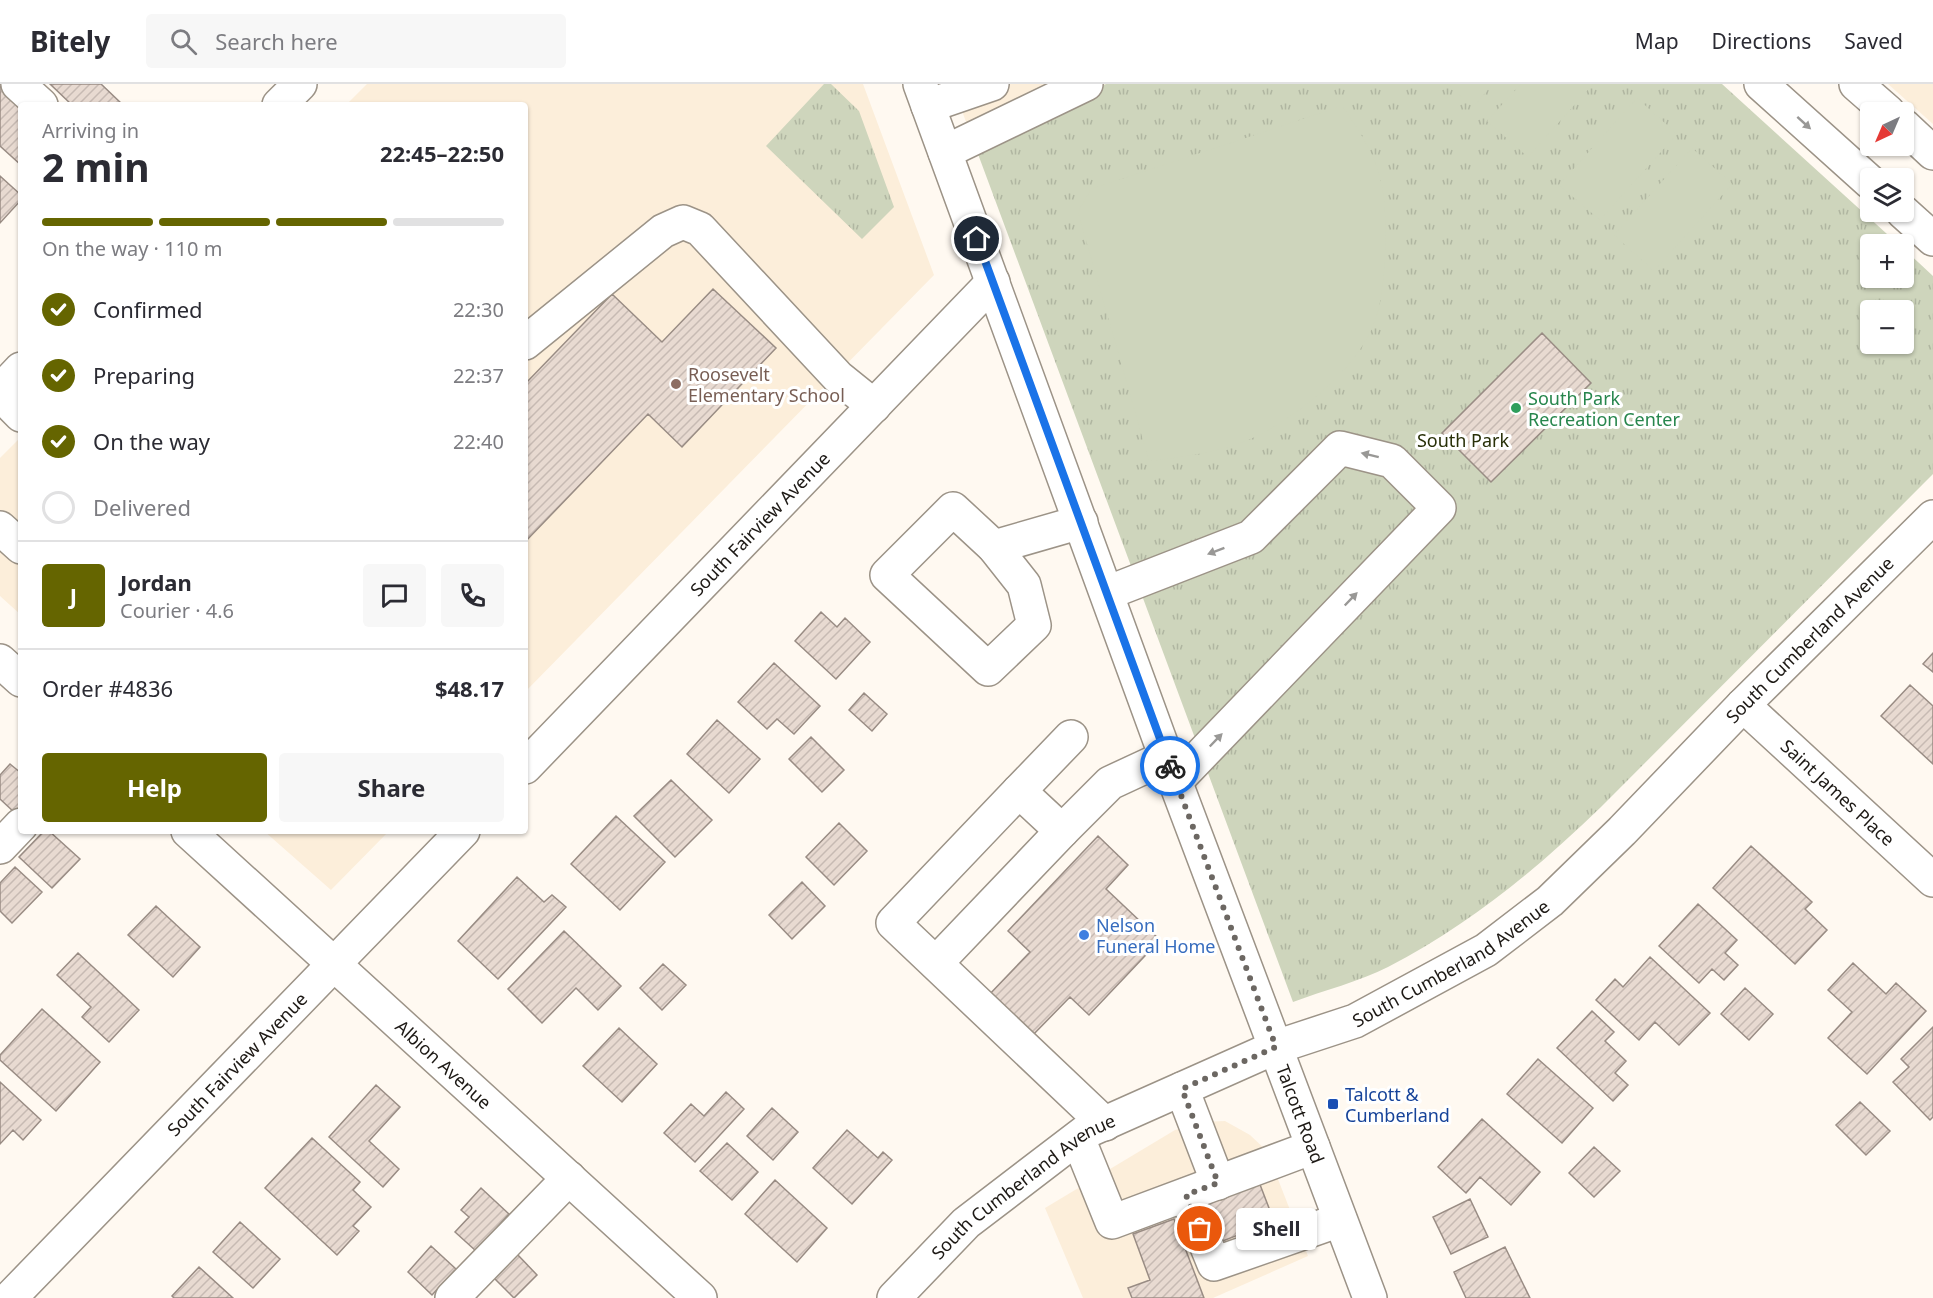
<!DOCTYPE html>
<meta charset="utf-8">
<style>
body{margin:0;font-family:"Noto Sans",sans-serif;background:#f7f7f7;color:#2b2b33;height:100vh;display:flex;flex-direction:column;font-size:22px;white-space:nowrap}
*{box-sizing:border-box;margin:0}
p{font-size:20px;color:#7c7c81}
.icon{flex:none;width:33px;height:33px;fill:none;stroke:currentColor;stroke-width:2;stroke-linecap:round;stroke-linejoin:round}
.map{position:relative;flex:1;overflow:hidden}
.drawer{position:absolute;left:18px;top:18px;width:510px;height:732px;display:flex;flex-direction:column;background:#fff;border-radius:6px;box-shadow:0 2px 4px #0004}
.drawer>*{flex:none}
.needle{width:39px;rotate:224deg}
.tools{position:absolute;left:1860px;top:18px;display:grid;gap:12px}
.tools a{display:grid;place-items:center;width:54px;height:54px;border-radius:6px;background:#fff;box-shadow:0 2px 4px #0004;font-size:30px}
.pin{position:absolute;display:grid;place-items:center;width:51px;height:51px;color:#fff;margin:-26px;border:3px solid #fff;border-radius:50%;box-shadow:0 2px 6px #0007}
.courier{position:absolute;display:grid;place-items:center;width:60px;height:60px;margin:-30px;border:4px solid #1a73e8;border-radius:50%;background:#fff;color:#222;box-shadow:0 2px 8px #0007}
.bubble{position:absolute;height:42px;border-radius:6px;background:#fff;box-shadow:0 2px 4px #0004;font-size:20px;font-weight:700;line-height:42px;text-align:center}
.summary em{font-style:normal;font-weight:700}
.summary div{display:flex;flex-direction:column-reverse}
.summary{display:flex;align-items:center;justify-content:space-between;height:102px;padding:0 24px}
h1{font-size:39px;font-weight:700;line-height:45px}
.bar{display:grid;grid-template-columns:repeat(4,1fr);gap:9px 6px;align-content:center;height:72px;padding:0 24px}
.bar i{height:8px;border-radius:4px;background:#e1e1e2}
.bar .on{background:#656500}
.bar p{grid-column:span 4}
.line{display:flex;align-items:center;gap:15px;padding:0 24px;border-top:2px solid #e1e1e2}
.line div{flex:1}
.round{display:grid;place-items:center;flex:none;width:63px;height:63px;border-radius:6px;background:#f7f7f7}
ol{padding:0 24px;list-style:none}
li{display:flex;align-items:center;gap:18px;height:66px}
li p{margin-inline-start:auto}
li .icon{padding:6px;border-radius:50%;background:#656500;color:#fff;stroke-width:4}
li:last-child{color:#7c7c81}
li i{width:33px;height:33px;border:3px solid #e1e1e2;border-radius:50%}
.primary-button{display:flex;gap:12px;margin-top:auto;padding:12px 24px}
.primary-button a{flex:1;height:69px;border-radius:6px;background:#656500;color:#fff;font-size:24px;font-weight:700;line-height:69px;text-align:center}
.primary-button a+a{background:#f7f7f7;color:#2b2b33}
header{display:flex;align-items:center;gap:36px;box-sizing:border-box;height:84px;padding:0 30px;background:#fff;border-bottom:2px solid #e1e1e2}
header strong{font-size:28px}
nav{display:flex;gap:33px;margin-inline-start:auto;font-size:21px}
.search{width:420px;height:54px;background:#f7f7f7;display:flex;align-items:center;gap:15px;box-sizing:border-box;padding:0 21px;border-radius:6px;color:#7c7c81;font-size:22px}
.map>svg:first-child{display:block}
</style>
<header>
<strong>Bitely</strong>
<div class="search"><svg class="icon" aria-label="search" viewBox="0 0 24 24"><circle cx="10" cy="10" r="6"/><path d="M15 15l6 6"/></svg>Search here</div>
<nav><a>Map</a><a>Directions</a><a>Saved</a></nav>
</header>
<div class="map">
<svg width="1933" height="1214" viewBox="0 0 1933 1214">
<defs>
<pattern id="grass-tufts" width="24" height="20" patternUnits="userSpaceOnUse" patternTransform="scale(1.5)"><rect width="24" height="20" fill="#ced5bc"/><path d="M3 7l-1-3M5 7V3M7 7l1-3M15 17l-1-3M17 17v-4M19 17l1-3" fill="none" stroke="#b0b6a1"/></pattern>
<pattern id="building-hatch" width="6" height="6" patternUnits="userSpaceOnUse" patternTransform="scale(1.5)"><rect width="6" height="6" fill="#e8dad1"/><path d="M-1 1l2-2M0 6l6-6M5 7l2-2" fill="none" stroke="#c7bab3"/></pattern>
</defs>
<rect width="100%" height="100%" fill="#fff9f1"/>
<path fill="#fceeda" d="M 367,0 L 863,0 L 934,191 L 525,608 L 525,21 L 346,21 Z
M 952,0 L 1106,0 L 975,62 Z
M 1888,0 L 1933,0 L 1933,40 Z
M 21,353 L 21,531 L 0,512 L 0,374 Z
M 264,747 L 389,747 L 331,806 Z
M 1225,1037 L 1250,1051 L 1267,1067 L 1308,1172 L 1213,1214 L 1083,1214 L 1045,1124 L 1175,1046 L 1203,1038 Z"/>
<path fill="url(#grass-tufts)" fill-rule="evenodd" d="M 824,0 L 831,0 L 859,27 L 894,123 L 862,155 L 766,62 Z
M 1106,0 L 1722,0 L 1898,160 L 1870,160 L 1870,194 L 1904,194 L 1904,165 L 1933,192 L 1933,390 L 1601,723 C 1536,786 1469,841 1388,883 C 1361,897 1322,907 1293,918 L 975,62 ZM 1870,226 L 1904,226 L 1904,260 L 1870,260 Z"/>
<path fill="#ced5bc" d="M 1447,0 L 1493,0 L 1473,23 Z
M 1521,0 L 1593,0 L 1528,73 L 1487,37 Z
M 1637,14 L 1677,50 L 1600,136 L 1559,101 Z
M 1342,22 C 1357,43 1374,68 1380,94 C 1386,116 1386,144 1385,167 C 1384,189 1383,212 1376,234 C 1361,282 1299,332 1255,353 C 1221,368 1185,373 1149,377 L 1078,128 L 1091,105 Z
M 1692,64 L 1732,100 L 1654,187 L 1614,151 Z"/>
<path fill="url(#building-hatch)" stroke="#998c84" stroke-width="1.5" d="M 50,0 L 101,0 L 123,21 L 72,21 Z
M 0,2 L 21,21 L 21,81 L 0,62 Z
M 0,92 L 21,111 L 21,116 L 0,139 Z
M 713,205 L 776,264 L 682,363 L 648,330 L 525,458 L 525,300 L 612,210 L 662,258 Z
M 1542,249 L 1591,299 L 1491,398 L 1442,349 Z
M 821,528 L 837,543 L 845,534 L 870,558 L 836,595 L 795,557 Z
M 1933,569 L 1933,588 L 1923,580 Z
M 774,579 L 820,622 L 794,650 L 777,635 L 767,645 L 738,618 Z
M 1910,601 L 1933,622 L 1933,680 L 1881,632 Z
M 864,609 L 887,630 L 872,647 L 849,626 Z
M 717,636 L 760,675 L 729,709 L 687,670 Z
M 811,653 L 844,686 L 822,708 L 789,675 Z
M 10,680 L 21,689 L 21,722 L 15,729 L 0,715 L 0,691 Z
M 671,696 L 712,736 L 675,773 L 634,732 Z
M 616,732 L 665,778 L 620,826 L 571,780 Z
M 839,739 L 867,767 L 834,801 L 806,773 Z
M 44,747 L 49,747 L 80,775 L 52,804 L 19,773 Z
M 1098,752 L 1128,781 L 1106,805 L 1160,856 L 1089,931 L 1070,913 L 1030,954 L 987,913 L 1030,868 L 1008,847 Z
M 1751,762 L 1812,818 L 1805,825 L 1827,846 L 1795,880 L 1713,804 Z
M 15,783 L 42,808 L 12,839 L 0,827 L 0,799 Z
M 517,793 L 544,818 L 552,811 L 566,823 L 498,895 L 458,857 Z
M 802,798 L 825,822 L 792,855 L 769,831 Z
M 1698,820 L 1737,856 L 1725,869 L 1738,881 L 1724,896 L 1712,885 L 1699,899 L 1659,862 Z
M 156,822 L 200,863 L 173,893 L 128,851 Z
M 564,847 L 621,902 L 598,926 L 576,904 L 542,939 L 508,905 Z
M 78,869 L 139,926 L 109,958 L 82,933 L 91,923 L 57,891 Z
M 1650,873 L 1710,929 L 1679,961 L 1655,938 L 1639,956 L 1596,916 L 1615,895 L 1623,903 Z
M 1853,879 L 1886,910 L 1896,899 L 1926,927 L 1867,990 L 1828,954 L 1852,928 L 1828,906 Z
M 663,880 L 686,901 L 662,926 L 640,904 Z
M 1745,904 L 1773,930 L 1749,956 L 1721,930 Z
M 42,925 L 100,978 L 56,1027 L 0,976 L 0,971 Z
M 1592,927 L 1614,948 L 1605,957 L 1626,977 L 1615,989 L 1628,1001 L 1613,1017 L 1557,964 Z
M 1933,943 L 1933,1033 L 1930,1036 L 1893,998 L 1909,983 L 1901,975 Z
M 619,944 L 657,980 L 622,1018 L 583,982 Z
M 1538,975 L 1593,1024 L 1562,1059 L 1507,1010 Z
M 0,998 L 41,1036 L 23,1056 L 13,1046 L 0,1060 Z
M 376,1001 L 400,1023 L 369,1057 L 399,1085 L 383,1103 L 329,1053 Z
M 726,1008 L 744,1025 L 695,1078 L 664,1049 L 691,1020 L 704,1032 Z
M 1860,1018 L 1890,1047 L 1866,1071 L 1836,1041 Z
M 772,1024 L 798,1048 L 773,1076 L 747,1052 Z
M 1482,1035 L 1540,1088 L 1511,1121 L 1480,1093 L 1466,1109 L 1438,1083 Z
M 847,1046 L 878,1074 L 883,1068 L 892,1076 L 852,1120 L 813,1084 Z
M 312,1054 L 360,1098 L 353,1106 L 371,1123 L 353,1142 L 359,1147 L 337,1171 L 265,1104 Z
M 727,1059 L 758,1088 L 732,1116 L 700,1087 Z
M 1594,1063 L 1620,1087 L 1594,1113 L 1569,1089 Z
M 775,1096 L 827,1144 L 797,1178 L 745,1130 Z
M 1259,1098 L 1274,1137 L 1210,1162 L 1195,1123 Z
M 481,1104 L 509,1130 L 476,1167 L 455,1148 L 469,1133 L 461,1126 Z
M 1470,1115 L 1488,1153 L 1451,1170 L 1433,1133 Z
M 1174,1135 L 1204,1214 L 1132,1214 L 1128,1204 L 1150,1196 L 1133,1150 Z
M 240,1138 L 280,1175 L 253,1204 L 213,1168 Z
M 431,1162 L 456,1185 L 432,1211 L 408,1188 Z
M 1505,1163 L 1530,1214 L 1466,1214 L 1454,1188 Z
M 517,1170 L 537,1191 L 514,1214 L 494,1194 Z
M 199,1183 L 233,1214 L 174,1214 L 172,1212 Z"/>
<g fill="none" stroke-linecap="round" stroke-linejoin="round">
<g stroke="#9c9387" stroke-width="36">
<g id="minor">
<path d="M 18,0 L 41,21"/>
<path id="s1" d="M 920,0 L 1166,673 L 1370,1214"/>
<path d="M 1761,0 L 1870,98"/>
<path d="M 1856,0 L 1888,28"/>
<path d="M 279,21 L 300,0"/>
<path d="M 928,22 L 992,0"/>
<path d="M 1904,42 L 1933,69"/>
<path d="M 945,68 L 1086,0"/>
<path d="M 1903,128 L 1933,155"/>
<path d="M 525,259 L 663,147 L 683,138 L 700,145 L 838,293 L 874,322"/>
<path d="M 0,307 L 21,285"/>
<path d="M 0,310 L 21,331"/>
<path d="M 953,425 L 994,463 L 1024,501 L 1034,541 L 988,585 L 887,491 Z"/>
<path d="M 0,444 L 21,463"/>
<path d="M 994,463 L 1081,438"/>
<path d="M 1107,509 L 1251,453 L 1340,364 L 1392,377 L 1439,424 L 1175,698"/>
<path d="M 0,577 L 21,596"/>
<path id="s2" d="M 1743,621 L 1933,796"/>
<path id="s3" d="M 525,683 L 993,198"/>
<path d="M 1019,707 L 1071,653"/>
<path id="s4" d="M 188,747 L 700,1214"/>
<path d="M 0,763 L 21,741"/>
<path d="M 936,879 L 1062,747"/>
<path d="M 1182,1005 L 1218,1099"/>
<path d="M 1105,1040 L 893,839 L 1019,707 L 1062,747 L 1110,699 L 1166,673"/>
<path d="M 1078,1054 L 1112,1138 L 1313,1063"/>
<path d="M 1186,1111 L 1214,1180 L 1340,1136"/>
<path id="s5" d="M 10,1214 L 463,747"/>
<path d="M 452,1214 L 569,1094"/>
<path id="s6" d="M 894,1214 L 966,1139 L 1085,1048 L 1276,963 L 1355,937 L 1486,866 L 1550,817 L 1622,747 L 1743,621 L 1933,433"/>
</g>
</g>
<use href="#minor" stroke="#fff" stroke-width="33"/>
</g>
<defs><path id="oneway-solid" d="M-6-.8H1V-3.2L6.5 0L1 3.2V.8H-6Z" transform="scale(1.5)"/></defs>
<g fill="#999896">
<use href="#oneway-solid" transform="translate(1804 39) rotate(42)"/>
<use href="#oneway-solid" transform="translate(1370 371) rotate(-166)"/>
<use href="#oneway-solid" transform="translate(1216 467) rotate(159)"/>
<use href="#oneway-solid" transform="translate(1351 515) rotate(-46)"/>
<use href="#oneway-solid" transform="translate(1216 656) rotate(-46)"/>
</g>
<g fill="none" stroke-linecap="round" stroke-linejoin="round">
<path stroke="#6c6762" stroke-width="6" stroke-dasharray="0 10.8" d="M 1170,682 L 1276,963 L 1182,1005 L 1218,1099 L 1186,1111 L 1200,1145"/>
<path stroke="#1a73e8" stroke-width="8" d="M 977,155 L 1170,682"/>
</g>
<circle fill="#8d6e63" stroke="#fff" stroke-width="2" cx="676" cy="300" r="6"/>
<circle fill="#2e9e5b" stroke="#fff" stroke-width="2" cx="1516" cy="324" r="6"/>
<circle fill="#3f7fe0" stroke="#fff" stroke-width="2" cx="1084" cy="851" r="6"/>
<rect fill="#1a4fb4" stroke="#fff" stroke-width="2" x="1327" y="1014" width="12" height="12" rx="3"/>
<g text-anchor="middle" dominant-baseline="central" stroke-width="6" stroke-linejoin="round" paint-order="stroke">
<g font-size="18" fill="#785e54" stroke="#fff" text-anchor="start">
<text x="688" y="290">Roosevelt<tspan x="688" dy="21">Elementary School</tspan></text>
</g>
<g font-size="18" fill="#27864d" stroke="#fff" text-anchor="start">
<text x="1528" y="314">South Park<tspan x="1528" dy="21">Recreation Center</tspan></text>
</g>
<g font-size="18" fill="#283008" stroke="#fff">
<text x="1463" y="356">South Park</text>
</g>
<g font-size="18" fill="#1d1915" stroke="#fff">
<text stroke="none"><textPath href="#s3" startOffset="338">South Fairview Avenue</textPath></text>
<text stroke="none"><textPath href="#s6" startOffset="1144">South Cumberland Avenue</textPath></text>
<text stroke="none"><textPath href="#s2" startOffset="129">Saint James Place</textPath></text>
<text stroke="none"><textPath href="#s6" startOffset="658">South Cumberland Avenue</textPath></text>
<text stroke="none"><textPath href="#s4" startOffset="346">Albion Avenue</textPath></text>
<text stroke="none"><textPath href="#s5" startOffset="326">South Fairview Avenue</textPath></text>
<text stroke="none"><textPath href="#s1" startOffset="1098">Talcott Road</textPath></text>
<text stroke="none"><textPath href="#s6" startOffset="172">South Cumberland Avenue</textPath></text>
</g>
<g font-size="18" fill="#366cbe" stroke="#fff" text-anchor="start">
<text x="1096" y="841">Nelson<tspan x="1096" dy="21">Funeral Home</tspan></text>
</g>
<g font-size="18" fill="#164399" stroke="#fff" text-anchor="start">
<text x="1345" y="1010">Talcott &amp;<tspan x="1345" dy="21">Cumberland</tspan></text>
</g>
</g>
</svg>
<div class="tools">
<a><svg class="needle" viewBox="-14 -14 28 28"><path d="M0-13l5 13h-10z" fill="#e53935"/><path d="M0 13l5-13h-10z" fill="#7c7c81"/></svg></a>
<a><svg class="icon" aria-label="layers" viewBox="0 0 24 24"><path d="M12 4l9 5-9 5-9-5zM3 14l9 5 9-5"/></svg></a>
<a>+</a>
<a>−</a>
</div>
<div class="pin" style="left:1200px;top:1145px;background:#ea580c"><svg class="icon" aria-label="bag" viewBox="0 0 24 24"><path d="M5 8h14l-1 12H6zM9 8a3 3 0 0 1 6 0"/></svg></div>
<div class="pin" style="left:977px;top:155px;background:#1f2937"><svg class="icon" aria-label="home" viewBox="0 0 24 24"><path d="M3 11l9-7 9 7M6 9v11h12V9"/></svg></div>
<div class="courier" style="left:1170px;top:682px"><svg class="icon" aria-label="bike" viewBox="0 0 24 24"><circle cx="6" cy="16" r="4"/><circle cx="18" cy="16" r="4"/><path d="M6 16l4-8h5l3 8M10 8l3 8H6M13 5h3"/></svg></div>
<div class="bubble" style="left:1236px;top:1124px;width:81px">Shell</div>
<section class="drawer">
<div class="summary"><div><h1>2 min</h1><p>Arriving in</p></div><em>22:45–22:50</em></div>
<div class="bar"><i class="on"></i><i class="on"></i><i class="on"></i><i></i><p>On the way · 110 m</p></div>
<ol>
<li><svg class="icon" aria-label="check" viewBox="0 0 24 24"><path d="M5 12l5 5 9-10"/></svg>Confirmed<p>22:30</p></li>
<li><svg class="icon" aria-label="check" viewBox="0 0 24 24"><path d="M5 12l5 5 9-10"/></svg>Preparing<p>22:37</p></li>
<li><svg class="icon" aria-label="check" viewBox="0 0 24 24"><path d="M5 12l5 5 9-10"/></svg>On the way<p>22:40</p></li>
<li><i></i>Delivered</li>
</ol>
<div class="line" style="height:108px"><b class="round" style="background:#656500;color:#fff">J</b><div><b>Jordan</b><p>Courier · 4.6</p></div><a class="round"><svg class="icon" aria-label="chat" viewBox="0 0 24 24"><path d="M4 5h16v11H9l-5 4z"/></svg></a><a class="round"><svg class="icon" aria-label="phone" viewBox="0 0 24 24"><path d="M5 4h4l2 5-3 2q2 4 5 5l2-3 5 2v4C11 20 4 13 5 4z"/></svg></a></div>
<div class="line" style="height:78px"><div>Order #4836</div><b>$48.17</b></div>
<div class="primary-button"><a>Help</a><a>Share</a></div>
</section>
</div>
